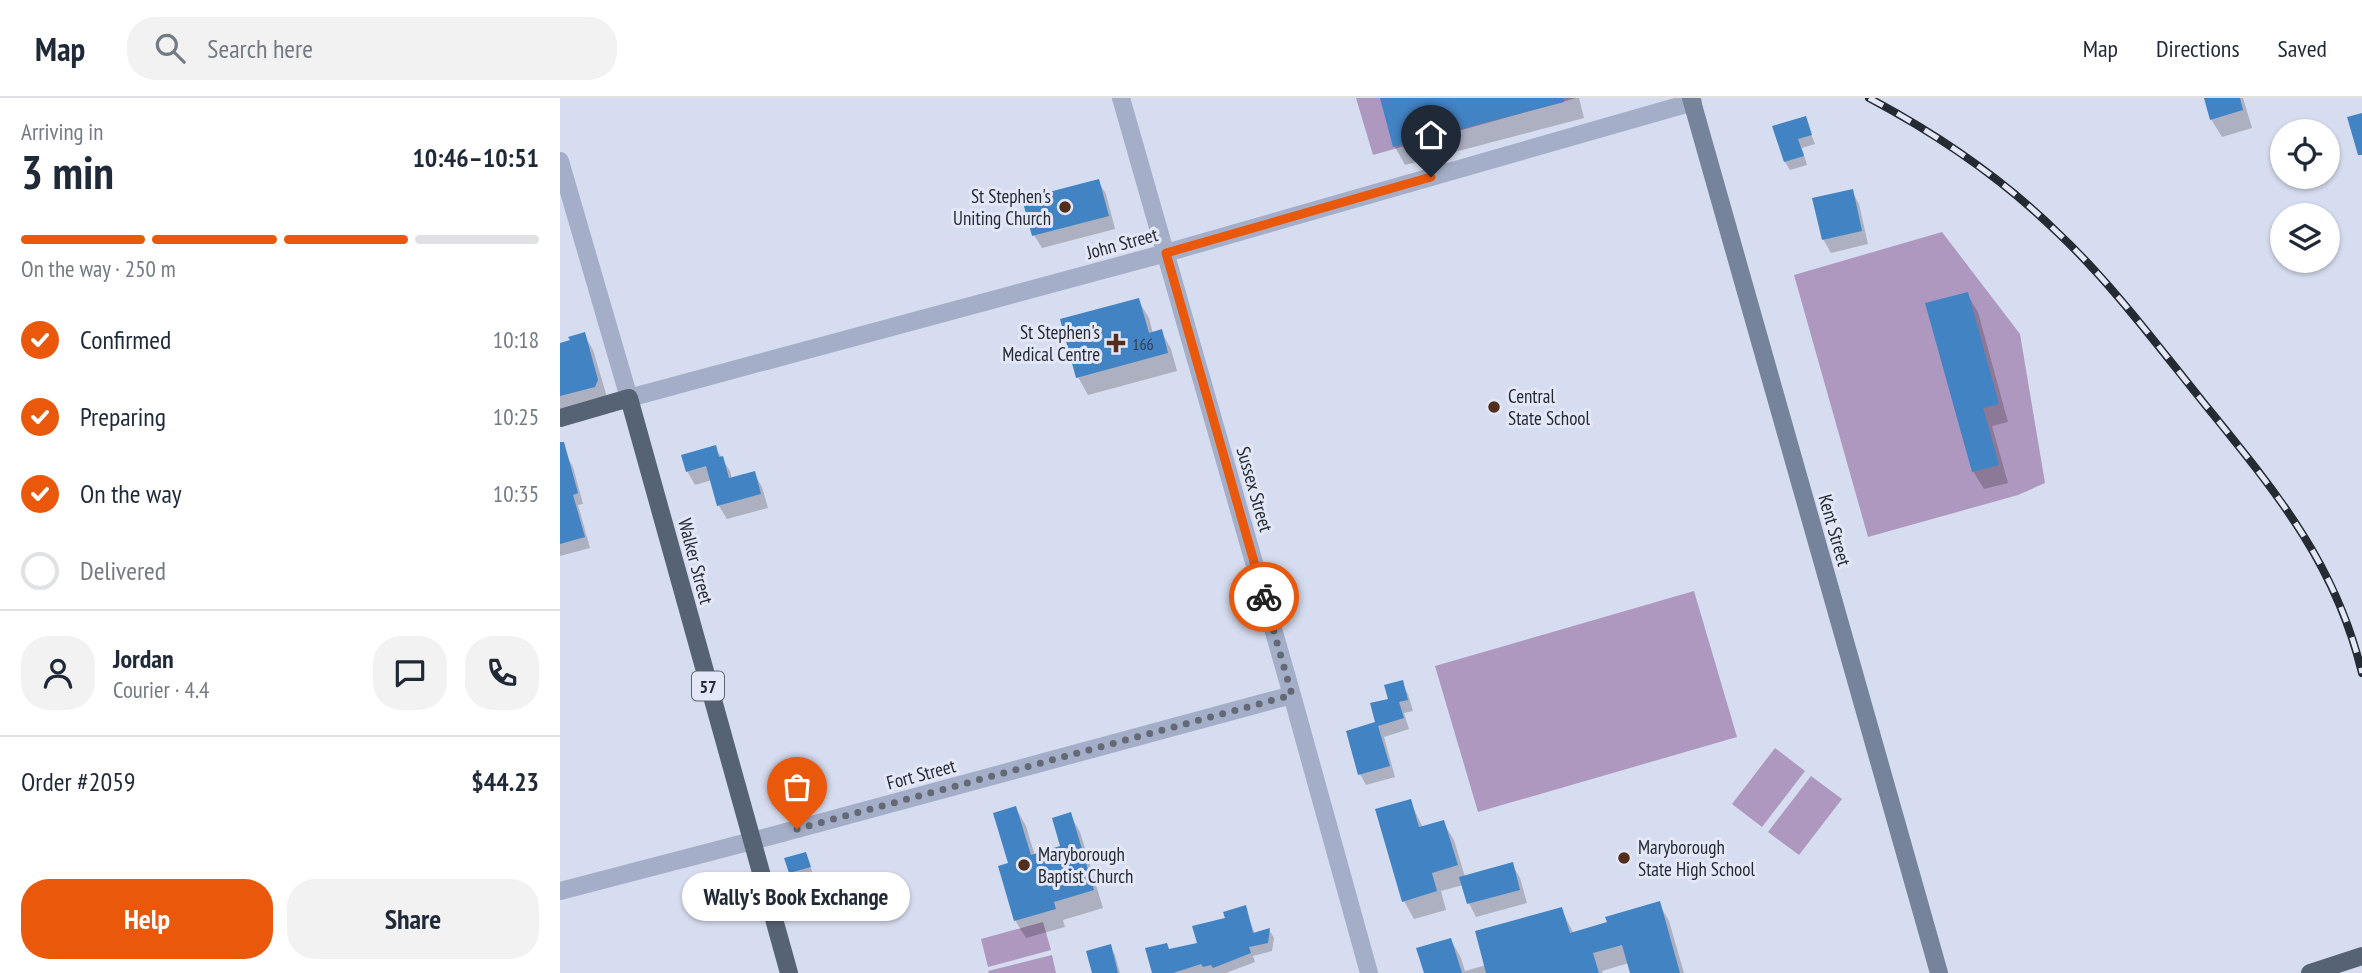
<!DOCTYPE html>
<meta charset="utf-8">
<style>
body{margin:0;font-family:"PT Sans Narrow",sans-serif;background:#f2f2f3;color:#1f2937;height:100vh;display:flex;flex-direction:column;font-size:26px;white-space:nowrap}
*{box-sizing:border-box;margin:0}
p{font-size:23px;color:#747a83}
.icon{flex:none;width:38px;height:38px;fill:none;stroke:currentColor;stroke-width:2;stroke-linecap:round;stroke-linejoin:round}
.map{position:relative;flex:1;overflow:hidden}
.drawer{display:flex;flex-direction:column;background:#fff;width:560px}
.drawer>*{flex:none}
.tools{position:absolute;left:1710px;top:21px;display:grid;gap:14px}
.tools a{display:grid;place-items:center;width:70px;height:70px;border-radius:50%;background:#fff;box-shadow:0 2px 5px #0004;font-size:35px}
.pin{position:absolute;display:grid;place-items:center;width:60px;height:60px;color:#fff;margin:-72px -30px;border-radius:50% 50% 50% 0;rotate:-45deg;box-shadow:0 0 7px #0007}
.pin .icon{rotate:45deg}
.courier{position:absolute;display:grid;place-items:center;width:70px;height:70px;margin:-35px;border:5px solid #ea580c;border-radius:50%;background:#fff;color:#222;box-shadow:0 2px 9px #0007}
.bubble{position:absolute;height:49px;border-radius:24px;background:#fff;box-shadow:0 2px 5px #0004;font-size:23px;font-weight:800;line-height:49px;text-align:center}
.summary em{font-style:normal;font-weight:800}
.summary div{display:flex;flex-direction:column-reverse}
.summary{display:flex;align-items:center;justify-content:space-between;height:119px;padding:0 21px}
h1{font-size:46px;font-weight:800;line-height:52px}
.bar{display:grid;grid-template-columns:repeat(4,1fr);gap:10px 7px;align-content:center;height:84px;padding:0 21px}
.bar i{height:9px;border-radius:5px;background:#e0e1e3}
.bar .active{background:#ea580c}
.bar p{grid-column:span 4}
.line{display:flex;align-items:center;gap:18px;padding:0 21px;border-top:2px solid #e0e1e3}
.line div{flex:1}
.round{display:grid;place-items:center;flex:none;width:74px;height:74px;border-radius:28px;background:#f2f2f3}
ol{padding:0 21px;list-style:none}
li{display:flex;align-items:center;gap:21px;height:77px}
li p{margin-inline-start:auto}
li .icon{padding:7px;border-radius:50%;background:#ea580c;color:#fff;stroke-width:4}
li:last-child{color:#747a83}
li i{width:38px;height:38px;border:4px solid #e0e1e3;border-radius:50%}
.cta{display:flex;gap:14px;margin-top:auto;padding:14px 21px}
.cta a{flex:1;height:80px;border-radius:28px;background:#ea580c;color:#fff;font-size:28px;font-weight:800;line-height:80px;text-align:center}
.cta a+a{background:#f2f2f3;color:#1f2937}
header{display:flex;align-items:center;gap:42px;box-sizing:border-box;height:98px;padding:0 35px;background:#fff;border-bottom:2px solid #e0e1e3}
header strong{font-size:33px}
nav{display:flex;gap:38px;margin-inline-start:auto;font-size:24px}
.search{width:490px;height:63px;background:#f2f2f3;display:flex;align-items:center;gap:18px;box-sizing:border-box;padding:0 24px;border-radius:28px;color:#747a83;font-size:26px}
main{display:flex;flex:1;min-height:0}
.map>svg:first-child{display:block}
</style>
<header>
<strong>Map</strong>
<div class="search"><svg class="icon" aria-label="search" viewBox="0 0 24 24"><circle cx="10" cy="10" r="6"/><path d="M15 15l6 6"/></svg>Search here</div>
<nav><a>Map</a><a>Directions</a><a>Saved</a></nav>
</header>
<main>
<section class="drawer">
<div class="summary"><div><h1>3 min</h1><p>Arriving in</p></div><em>10:46–10:51</em></div>
<div class="bar"><i class="active"></i><i class="active"></i><i class="active"></i><i></i><p>On the way · 250 m</p></div>
<ol>
<li><svg class="icon" aria-label="check" viewBox="0 0 24 24"><path d="M5 12l5 5 9-10"/></svg>Confirmed<p>10:18</p></li>
<li><svg class="icon" aria-label="check" viewBox="0 0 24 24"><path d="M5 12l5 5 9-10"/></svg>Preparing<p>10:25</p></li>
<li><svg class="icon" aria-label="check" viewBox="0 0 24 24"><path d="M5 12l5 5 9-10"/></svg>On the way<p>10:35</p></li>
<li><i></i>Delivered</li>
</ol>
<div class="line" style="height:126px"><a class="round"><svg class="icon" aria-label="person" viewBox="0 0 24 24"><circle cx="12" cy="8" r="4"/><path d="M4 21q1-7 8-7t8 7"/></svg></a><div><b>Jordan</b><p>Courier · 4.4</p></div><a class="round"><svg class="icon" aria-label="chat" viewBox="0 0 24 24"><path d="M4 5h16v11H9l-5 4z"/></svg></a><a class="round"><svg class="icon" aria-label="phone" viewBox="0 0 24 24"><path d="M5 4h4l2 5-3 2q2 4 5 5l2-3 5 2v4C11 20 4 13 5 4z"/></svg></a></div>
<div class="line" style="height:91px"><div>Order #2059</div><b>$44.23</b></div>
<div class="cta"><a>Help</a><a>Share</a></div>
</section>
<div class="map">
<svg width="1802" height="875" viewBox="0 0 1802 875">
<rect width="100%" height="100%" fill="#d7ddf0"/>
<path fill="#af98bf" d="M 796,0 L 1016,0 L 813,57 Z
M 1382,134 L 1460,236 L 1485,385 L 1458,397 L 1308,439 L 1234,177 Z
M 1134,493 L 1177,639 L 918,714 L 875,568 Z
M 1215,650 L 1245,673 L 1202,729 L 1172,706 Z
M 1251,678 L 1282,701 L 1239,757 L 1208,734 Z
M 483,824 L 491,852 L 428,869 L 421,841 Z
M 492,857 L 496,875 L 429,875 L 428,873 Z"/>
<path fill="#0003" d="M 822,0 L 1019,0 L 1024,20 L 845,67 L 835,49 Z
M 1645,0 L 1683,0 L 1692,30 L 1662,39 L 1651,21 Z
M 1245,20 L 1255,46 L 1242,50 L 1247,67 L 1230,72 L 1225,64 Z
M 538,83 L 546,96 L 555,131 L 482,150 L 474,137 Z
M 1292,93 L 1299,106 L 1308,146 L 1271,155 L 1263,141 Z
M 1407,196 L 1418,214 L 1448,324 L 1432,328 L 1448,385 L 1424,391 L 1413,373 Z
M 578,202 L 589,220 L 593,236 L 601,233 L 611,251 L 617,273 L 528,297 L 518,279 Z
M 24,236 L 33,252 L 47,299 L 0,316 L 0,247 Z
M 155,349 L 170,373 L 172,381 L 194,375 L 202,389 L 208,410 L 167,421 L 159,408 L 152,382 L 135,387 L 127,373 Z
M 7,358 L 13,369 L 23,406 L 18,407 L 30,450 L 0,458 L 0,360 Z
M 842,585 L 848,596 L 853,613 L 844,615 L 849,631 L 824,639 L 835,679 L 806,687 L 800,676 L 817,626 Z
M 850,703 L 863,730 L 883,724 L 894,742 L 905,779 L 952,766 L 960,780 L 967,805 L 916,819 L 909,805 L 903,787 L 881,793 L 886,812 L 854,821 L 844,803 Z
M 456,710 L 466,728 L 475,758 L 503,750 L 510,717 L 520,734 L 543,810 L 503,822 L 505,829 L 466,840 L 455,822 L 450,767 Z
M 245,756 L 254,778 L 235,783 L 226,761 Z
M 1099,806 L 1109,823 L 1124,875 L 1072,875 L 1069,865 L 1042,873 L 1043,875 L 865,875 L 891,842 L 901,860 L 905,873 L 926,867 L 1001,811 L 1014,836 L 1049,826 Z
M 685,809 L 695,836 L 709,832 L 714,840 L 712,853 L 693,858 L 695,864 L 666,875 L 594,875 L 610,852 L 639,846 L 667,821 Z
M 550,848 L 555,857 L 560,875 L 534,875 Z"/>
<path fill="#4283c4" d="M 820,0 L 1003,0 L 1004,4 L 833,49 Z
M 1644,0 L 1680,0 L 1683,12 L 1650,22 Z
M 1802,15 L 1802,57 L 1798,57 L 1787,19 Z
M 1246,18 L 1252,37 L 1238,41 L 1244,58 L 1224,64 L 1212,28 Z
M 539,81 L 549,118 L 472,138 L 462,101 Z
M 1293,91 L 1302,133 L 1262,142 L 1252,100 Z
M 1408,194 L 1439,306 L 1423,310 L 1439,367 L 1412,374 L 1365,205 Z
M 579,200 L 589,235 L 602,231 L 608,255 L 516,280 L 500,221 Z
M 25,234 L 38,282 L 35,289 L 0,298 L 0,245 L 10,242 L 8,239 Z
M 0,344 L 4,344 L 18,395 L 13,397 L 25,439 L 0,446 Z
M 156,347 L 159,359 L 163,358 L 169,380 L 195,373 L 201,396 L 157,408 L 146,368 L 126,374 L 121,357 Z
M 843,582 L 848,602 L 839,604 L 844,620 L 818,628 L 830,668 L 798,677 L 786,633 L 815,624 L 810,605 L 828,601 L 824,587 Z
M 851,701 L 859,729 L 884,722 L 898,767 L 872,775 L 877,793 L 842,804 L 815,711 Z
M 456,708 L 471,757 L 500,748 L 492,720 L 511,714 L 534,792 L 494,804 L 496,811 L 454,823 L 438,768 L 448,765 L 433,715 Z
M 246,754 L 251,769 L 229,775 L 224,760 Z
M 953,764 L 960,792 L 907,806 L 899,779 Z
M 1100,803 L 1120,875 L 1070,875 L 1062,847 L 1033,855 L 1039,875 L 926,875 L 915,833 L 1002,809 L 1010,835 L 1047,824 L 1045,819 Z
M 686,807 L 693,835 L 710,830 L 708,845 L 689,849 L 691,855 L 653,870 L 651,867 L 643,869 L 641,866 L 613,875 L 592,875 L 585,850 L 607,845 L 609,851 L 637,845 L 632,828 L 665,820 L 663,814 Z
M 891,840 L 902,875 L 864,875 L 856,850 Z
M 551,846 L 558,875 L 532,875 L 526,853 Z"/>
<g fill="none" stroke-linecap="round" stroke-linejoin="round">
<path stroke="#a4aec8" stroke-width="18" d="M 561,0 L 732,597 L 809,875
M 0,63 L 69,300 L 606,155 L 1133,4
M 0,793 L 211,738 L 732,597"/>
<path stroke="#75849b" stroke-width="18" d="M 1131,0 L 1379,875"/>
<path stroke="#566375" stroke-width="18" d="M 0,320 L 69,300 L 229,875
M 1750,875 L 1802,858"/>
<g stroke="#252b33" stroke-width="8">
<path id="rail" d="M 1309,0 C 1377,36 1443,81 1498,135 C 1552,186 1597,247 1643,304 C 1714,392 1775,463 1802,575"/>
</g>
<use href="#rail" stroke="#e3e7f8" stroke-width="5" stroke-dasharray="16" stroke-linecap="butt"/>
</g>
<g fill="none" stroke-linecap="round" stroke-linejoin="round">
<path stroke="#636975" stroke-width="7" stroke-dasharray="0 12.6" d="M 237,731 L 732,597 L 704,499"/>
<path stroke="#ea580c" stroke-width="9" d="M 704,499 L 606,155 L 871,79"/>
</g>
<g fill="#532e1c" stroke="#e3e7f8" stroke-width="2.5">
<circle cx="505" cy="109" r="7"/>
<path d="M552.5 234.5h7v7h7v7h-7v7h-7v-7h-7v-7h7z"/>
<circle cx="934" cy="309" r="7"/>
<circle cx="1064" cy="760" r="7"/>
<circle cx="464" cy="767" r="7"/>
</g>
<g text-anchor="middle" dominant-baseline="central" stroke-width="6" stroke-linejoin="round" paint-order="stroke">
<g font-size="16" fill="#2c4157">
<text x="583" y="246">166</text>
</g>
<rect fill="#e3e7f8" stroke="#5e636e" stroke-width="2" x="132" y="573.5" width="32" height="29" rx="5"/>
<g font-size="18" font-weight="bold" fill="#252b33">
<text x="148" y="588">57</text>
</g>
<g font-size="19" fill="#252b33" stroke="#e3e7f8" text-anchor="start">
<text x="491" y="98" text-anchor="end">St Stephen's<tspan x="491" dy="22">Uniting Church</tspan></text>
<text x="540" y="234" text-anchor="end">St Stephen's<tspan x="540" dy="22">Medical Centre</tspan></text>
<text x="948" y="298">Central<tspan x="948" dy="22">State School</tspan></text>
<text x="1078" y="749">Maryborough<tspan x="1078" dy="22">State High School</tspan></text>
<text x="478" y="756">Maryborough<tspan x="478" dy="22">Baptist Church</tspan></text>
</g>
<g font-size="19" fill="#252b33" stroke="#e3e7f8">
<text transform="translate(562 145) rotate(-15)">John Street</text>
<text transform="translate(695 391) rotate(74)">Sussex Street</text>
<text transform="translate(1275 432) rotate(74)">Kent Street</text>
<text transform="translate(136 463) rotate(75)">Walker Street</text>
<text transform="translate(361 676) rotate(-15)">Fort Street</text>
</g>
</g>
</svg>
<div class="tools">
<a><svg class="icon" aria-label="locate" viewBox="0 0 24 24"><circle cx="12" cy="12" r="6"/><path d="M12 2v4M12 18v4M2 12h4M18 12h4"/></svg></a>
<a><svg class="icon" aria-label="layers" viewBox="0 0 24 24"><path d="M12 4l9 5-9 5-9-5zM3 14l9 5 9-5"/></svg></a>
</div>
<div class="pin" style="left:237px;top:731px;background:#ea580c"><svg class="icon" aria-label="bag" viewBox="0 0 24 24"><path d="M5 8h14l-1 12H6zM9 8a3 3 0 0 1 6 0"/></svg></div>
<div class="pin" style="left:871px;top:79px;background:#1f2937"><svg class="icon" aria-label="home" viewBox="0 0 24 24"><path d="M3 11l9-7 9 7M6 9v11h12V9"/></svg></div>
<div class="courier" style="left:704px;top:499px"><svg class="icon" aria-label="bike" viewBox="0 0 24 24"><circle cx="6" cy="16" r="4"/><circle cx="18" cy="16" r="4"/><path d="M6 16l4-8h5l3 8M10 8l3 8H6M13 5h3"/></svg></div>
<div class="bubble" style="left:122px;top:774px;width:228px">Wally's Book Exchange</div>
</div>
</main>
